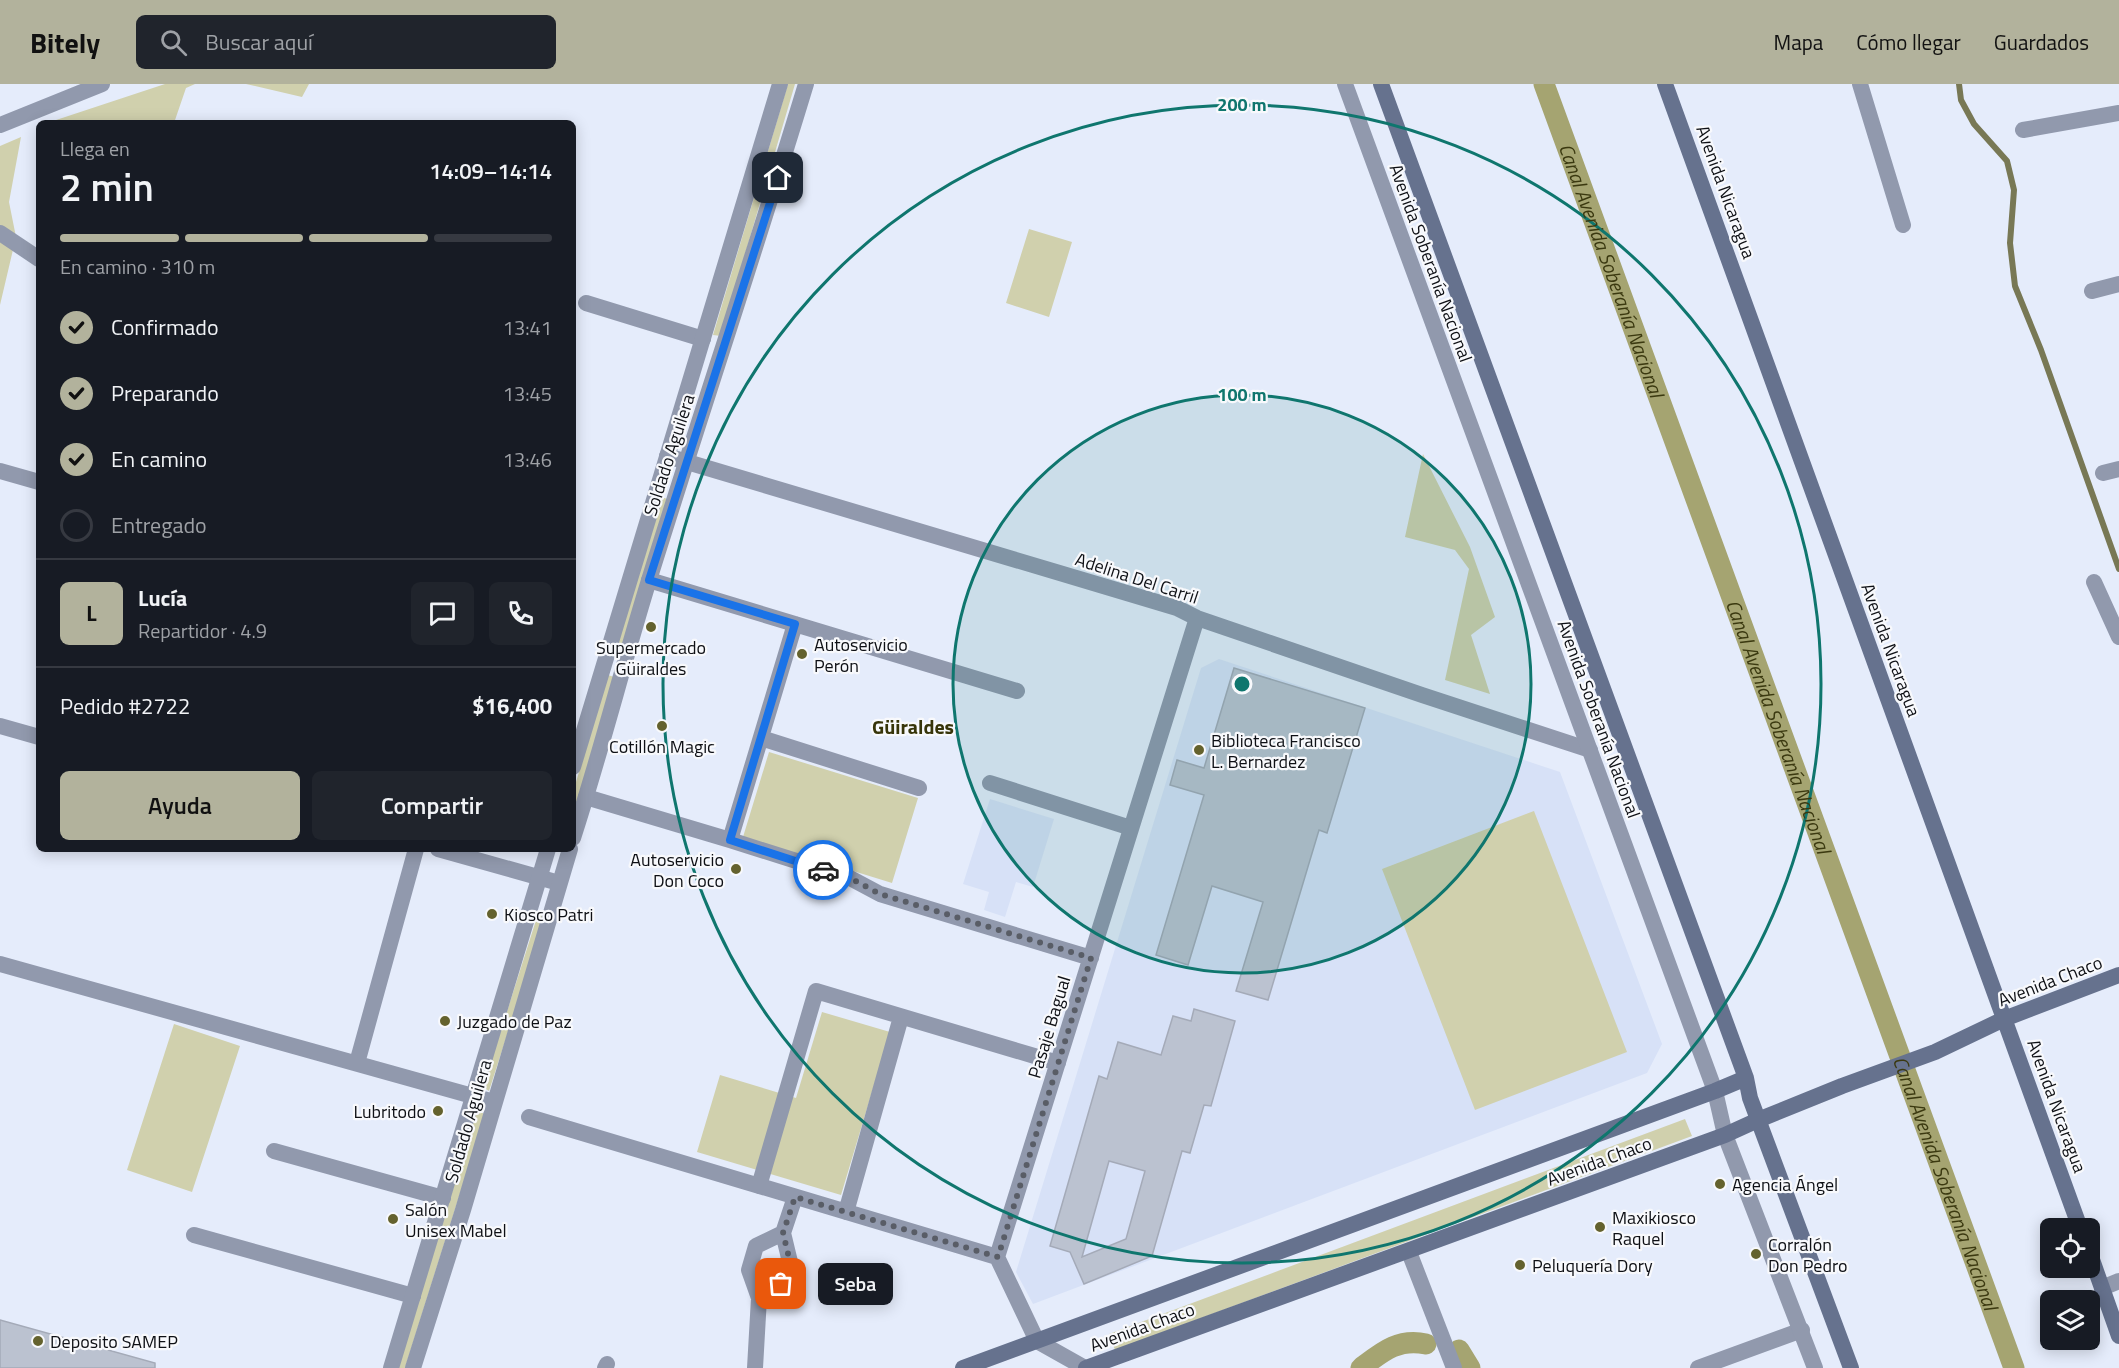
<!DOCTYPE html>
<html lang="es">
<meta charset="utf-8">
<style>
body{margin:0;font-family:"Titillium Web",sans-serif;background:#20242c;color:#f1f3f6;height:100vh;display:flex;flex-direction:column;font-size:22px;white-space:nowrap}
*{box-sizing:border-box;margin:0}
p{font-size:20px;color:#9ea1a6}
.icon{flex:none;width:33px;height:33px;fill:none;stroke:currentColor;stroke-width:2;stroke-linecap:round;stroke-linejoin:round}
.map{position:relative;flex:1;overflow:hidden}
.sheet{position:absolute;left:36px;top:36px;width:540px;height:732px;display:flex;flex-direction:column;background:#171b24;border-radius:9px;box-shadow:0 3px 15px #0003}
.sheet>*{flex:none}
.fabs{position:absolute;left:2040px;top:1134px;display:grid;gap:12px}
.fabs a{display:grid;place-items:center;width:60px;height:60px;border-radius:9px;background:#171b24;box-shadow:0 3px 15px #0003;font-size:30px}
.pin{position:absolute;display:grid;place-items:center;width:51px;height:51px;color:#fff;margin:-26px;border-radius:12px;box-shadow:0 3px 9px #0006}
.courier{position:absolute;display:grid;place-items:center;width:60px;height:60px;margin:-30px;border:4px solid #1a73e8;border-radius:50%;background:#fff;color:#222;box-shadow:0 2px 8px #0007}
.bubble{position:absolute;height:42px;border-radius:9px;background:#171b24;box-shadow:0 3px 15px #0003;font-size:20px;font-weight:600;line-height:42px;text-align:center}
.head em{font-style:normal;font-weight:600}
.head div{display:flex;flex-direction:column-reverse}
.head{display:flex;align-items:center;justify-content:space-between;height:102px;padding:0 24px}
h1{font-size:39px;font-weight:600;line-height:45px}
.bar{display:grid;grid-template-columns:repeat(4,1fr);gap:9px 6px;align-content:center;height:72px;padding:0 24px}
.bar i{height:8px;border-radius:4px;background:#363941}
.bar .on{background:#b2b29c}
.bar p{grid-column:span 4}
.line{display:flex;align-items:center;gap:15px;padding:0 24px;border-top:2px solid #363941}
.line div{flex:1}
.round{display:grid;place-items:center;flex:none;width:63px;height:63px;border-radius:9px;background:#20242c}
ol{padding:0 24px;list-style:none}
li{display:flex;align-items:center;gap:18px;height:66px}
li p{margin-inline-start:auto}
li .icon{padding:6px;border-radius:50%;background:#b2b29c;color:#111;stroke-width:4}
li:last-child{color:#9ea1a6}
li i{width:33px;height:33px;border:3px solid #363941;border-radius:50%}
.primary-button{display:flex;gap:12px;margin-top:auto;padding:12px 24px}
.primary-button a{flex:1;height:69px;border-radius:9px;background:#b2b29c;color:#111;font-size:24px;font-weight:600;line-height:69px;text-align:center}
.primary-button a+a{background:#20242c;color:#f1f3f6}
header{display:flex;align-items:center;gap:36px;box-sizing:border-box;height:84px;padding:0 30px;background:#b2b29c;color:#111}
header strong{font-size:28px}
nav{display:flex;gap:33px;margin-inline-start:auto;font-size:21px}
.search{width:420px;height:54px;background:#20242c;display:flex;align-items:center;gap:15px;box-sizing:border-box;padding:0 21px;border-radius:9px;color:#9ea1a6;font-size:22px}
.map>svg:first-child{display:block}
</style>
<header>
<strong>Bitely</strong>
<div class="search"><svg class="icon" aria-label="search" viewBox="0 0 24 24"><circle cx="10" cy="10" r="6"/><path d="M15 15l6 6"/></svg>Buscar aquí</div>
<nav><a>Mapa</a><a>Cómo llegar</a><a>Guardados</a></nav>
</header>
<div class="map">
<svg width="2119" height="1284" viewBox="0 0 2119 1284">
<rect width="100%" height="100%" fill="#e5ecfb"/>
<path fill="#d7e1f7" d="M 1219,575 L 1560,688 L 1662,960 L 1647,989 L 1033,1220 L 1016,1188 L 1201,584 Z
M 990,715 L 1054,735 L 1033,803 L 1016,798 L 1005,833 L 984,826 L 989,808 L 963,800 Z"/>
<path fill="#d0d0ad" d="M 165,0 L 195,0 L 186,4 L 174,39 L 47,39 Z
M 246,0 L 309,0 L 302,13 Z
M 788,0 L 795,0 L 721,252 L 713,251 Z
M 21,53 L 9,118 L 16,153 L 0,221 L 0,62 Z
M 1029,145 L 1072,158 L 1049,233 L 1006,219 Z
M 1423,370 L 1470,463 L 1495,533 L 1471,551 L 1490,610 L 1445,596 L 1469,485 L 1455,466 L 1405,453 Z
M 662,413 L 670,416 L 622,563 L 617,561 Z
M 608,591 L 614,593 L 573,743 L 573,708 Z
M 769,668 L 918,714 L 892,799 L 743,753 Z
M 1534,727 L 1627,968 L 1475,1026 L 1382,785 Z
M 538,830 L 545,833 L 489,1007 L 483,1003 Z
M 822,928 L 890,948 L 841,1111 L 697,1068 L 720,991 L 796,1014 Z
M 174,940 L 240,962 L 192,1108 L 127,1086 Z
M 477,1027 L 485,1030 L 405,1284 L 398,1284 Z
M 1685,1035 L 1692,1052 L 1115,1266 L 1109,1250 Z"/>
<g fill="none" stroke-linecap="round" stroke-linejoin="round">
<path stroke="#787855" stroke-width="6" d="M 1959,0 L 1961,16 L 1974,40 L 2007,77 L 2014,106 L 2010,159 L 2015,202 L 2041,266 L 2119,485"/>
<g stroke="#a5a471" stroke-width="21">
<path id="s1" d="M 1544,0 L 2014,1284"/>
<path d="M 1459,1266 L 1470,1284"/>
<path d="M 1361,1284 C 1382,1268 1398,1254 1426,1260"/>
</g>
</g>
<path fill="#bbc2d0" stroke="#a4aab8" stroke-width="1.5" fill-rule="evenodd" d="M 1234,584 L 1365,624 L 1327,749 L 1319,746 L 1268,916 L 1236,907 L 1263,818 L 1212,802 L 1188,881 L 1156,871 L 1204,711 L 1170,701 L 1177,676 L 1204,684 Z
M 1194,925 L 1235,937 L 1211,1022 L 1204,1021 L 1190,1069 L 1182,1067 L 1152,1172 L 1084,1200 L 1070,1168 L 1050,1162 L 1099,992 L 1107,995 L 1118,958 L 1161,971 L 1173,932 L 1191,937 ZM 1109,1077 L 1145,1087 L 1126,1155 L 1082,1173 Z
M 0,1236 L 155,1279 L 155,1284 L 0,1284 Z"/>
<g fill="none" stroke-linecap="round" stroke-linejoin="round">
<path stroke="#9199ad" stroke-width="16" d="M 1860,0 L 1903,141
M 2023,46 L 2119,29
M 0,149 L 39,175
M 2092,207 L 2119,200
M 586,219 L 703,255
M 667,372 L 1177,524 L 1197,534 L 1422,611 L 1590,666
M 0,387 L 39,398
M 2103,389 L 2119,385
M 649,496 L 1017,607
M 2094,498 L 2119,553
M 0,642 L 39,653
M 761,654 L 919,704
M 990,699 L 1131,744
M 586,713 L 730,756 L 850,794 L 880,810 L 1091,874
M 730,756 L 795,540
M 438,765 L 559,799
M 0,880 L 494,1018
M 357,979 L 416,765
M 529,1033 L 997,1173
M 274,1067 L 443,1114
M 759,1102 L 816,907 L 1058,979
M 846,1128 L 901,933
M 194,1151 L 413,1212
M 1409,1168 L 1454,1284
M 2102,1204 L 2119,1197
M 759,1214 L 749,1186 L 756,1162 L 783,1149
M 605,1284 L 607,1280
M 755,1284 L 759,1214 L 781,1200 L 790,1178 L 783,1149 L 795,1113
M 1085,1284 L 1037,1257 L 997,1173 L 1197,534
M 1698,1284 L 1802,1246"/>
<path stroke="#9199ad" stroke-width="16" d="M 1345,0 L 1715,1007 L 1725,1051 L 1815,1284
M 0,41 L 102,0
M 573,683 L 780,0
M 573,754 C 601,668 623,580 650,493 C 701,329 756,165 806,0
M 391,1284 L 548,765
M 413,1284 L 463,1126 L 570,765"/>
<path stroke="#66728e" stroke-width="16" d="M 1381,0 L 1746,994 L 1750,1014 L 1851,1284
M 1665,0 L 2080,1144
M 2090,1170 L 2119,1252
M 963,1284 L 1715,1007 L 1746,994
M 1086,1284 L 1725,1051 L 1758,1036 L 1842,1002 L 1935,968 L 2004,935 L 2119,891"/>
</g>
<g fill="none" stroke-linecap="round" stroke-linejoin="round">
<path stroke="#595d66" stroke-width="6" stroke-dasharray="0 10.8" d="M 781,1200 L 790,1178 L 783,1149 L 795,1113 L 998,1173 L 1091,874 L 880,810 L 850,794 L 823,786"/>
<path stroke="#1a73e8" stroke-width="8" d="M 778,94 L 649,496 L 795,540 L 730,756 L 823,786"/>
</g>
<circle cx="1242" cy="600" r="289" fill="#0f766e" fill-opacity=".12"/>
<g fill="none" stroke="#0f766e" stroke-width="3">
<circle cx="1242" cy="600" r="289"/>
<circle cx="1242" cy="600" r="579"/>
</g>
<g fill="#64622e" stroke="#f8f9fc" stroke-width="2">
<circle cx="651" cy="543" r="6"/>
<circle cx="802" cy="570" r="6"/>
<circle cx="662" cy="642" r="6"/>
<circle cx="1199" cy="666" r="6"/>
<circle cx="736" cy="785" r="6"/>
<circle cx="492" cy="830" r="6"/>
<circle cx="445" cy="937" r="6"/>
<circle cx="438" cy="1027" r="6"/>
<circle cx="1720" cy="1100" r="6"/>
<circle cx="393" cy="1135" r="6"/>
<circle cx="1600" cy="1143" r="6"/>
<circle cx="1756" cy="1170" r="6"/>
<circle cx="1520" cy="1181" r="6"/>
<circle cx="38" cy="1257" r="6"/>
</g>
<g text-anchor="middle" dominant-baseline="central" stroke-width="4.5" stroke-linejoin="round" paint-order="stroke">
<g font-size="18" fill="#0e1015" stroke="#f8f9fc">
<text transform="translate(1726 108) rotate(70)">Avenida Nicaragua</text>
<text transform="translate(1431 179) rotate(70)">Avenida Soberanía Nacional</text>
<text transform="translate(669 371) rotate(-72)">Soldado Aguilera</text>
<text transform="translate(1137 494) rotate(18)">Adelina Del Carril</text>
<text transform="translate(1891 566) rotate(70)">Avenida Nicaragua</text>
<text transform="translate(1599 635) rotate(70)">Avenida Soberanía Nacional</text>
<text transform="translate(2050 897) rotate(-21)">Avenida Chaco</text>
<text transform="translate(1049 943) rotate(-73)">Pasaje Bagual</text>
<text transform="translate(2057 1022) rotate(70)">Avenida Nicaragua</text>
<text transform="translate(468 1037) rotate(-74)">Soldado Aguilera</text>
<text transform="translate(1599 1077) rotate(-20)">Avenida Chaco</text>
<text transform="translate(1142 1243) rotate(-20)">Avenida Chaco</text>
</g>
<g font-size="18" fill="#0e1015" stroke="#f8f9fc" text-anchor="start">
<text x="814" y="560">Autoservicio<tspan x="814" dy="21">Perón</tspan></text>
<text x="651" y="563" text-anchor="middle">Supermercado<tspan x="651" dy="21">Güiraldes</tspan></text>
<text x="1211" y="656">Biblioteca Francisco<tspan x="1211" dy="21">L. Bernardez</tspan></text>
<text x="662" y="662" text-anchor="middle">Cotillón Magic</text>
<text x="724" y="775" text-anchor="end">Autoservicio<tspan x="724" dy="21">Don Coco</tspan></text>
<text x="504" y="830">Kiosco Patri</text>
<text x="457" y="937">Juzgado de Paz</text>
<text x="426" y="1027" text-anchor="end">Lubritodo</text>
<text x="1732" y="1100">Agencia Ángel</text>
<text x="405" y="1125">Salón<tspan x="405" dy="21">Unisex Mabel</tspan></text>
<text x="1612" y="1133">Maxikiosco<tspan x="1612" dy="21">Raquel</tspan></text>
<text x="1768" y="1160">Corralón<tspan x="1768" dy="21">Don Pedro</tspan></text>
<text x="1532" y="1181">Peluquería Dory</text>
<text x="50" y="1257">Deposito SAMEP</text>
</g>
<g font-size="20" font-style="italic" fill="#3b3910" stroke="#f8f9fc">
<text stroke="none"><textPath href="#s1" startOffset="198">Canal Avenida Soberanía Nacional</textPath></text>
<text stroke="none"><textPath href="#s1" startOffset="684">Canal Avenida Soberanía Nacional</textPath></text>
<text stroke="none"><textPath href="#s1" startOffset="1170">Canal Avenida Soberanía Nacional</textPath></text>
</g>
<g font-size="20" font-weight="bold" fill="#37350a" stroke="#f8f9fc">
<text x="913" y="642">Güiraldes</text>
</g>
</g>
<circle cx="1242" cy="600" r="9" fill="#0f766e" stroke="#f8f9fc" stroke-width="3"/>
<g font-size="18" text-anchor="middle" font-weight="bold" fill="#0f766e" stroke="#f8f9fc" stroke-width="4.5" stroke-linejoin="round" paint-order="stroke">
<text x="1242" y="27">200 m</text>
<text x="1242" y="317">100 m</text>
</g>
</svg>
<div class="fabs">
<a><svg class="icon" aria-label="locate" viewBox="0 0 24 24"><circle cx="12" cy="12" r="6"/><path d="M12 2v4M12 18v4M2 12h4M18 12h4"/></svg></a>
<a><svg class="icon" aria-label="layers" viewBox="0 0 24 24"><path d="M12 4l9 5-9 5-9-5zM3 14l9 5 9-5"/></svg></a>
</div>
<div class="pin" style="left:781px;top:1200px;background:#ea580c"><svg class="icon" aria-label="bag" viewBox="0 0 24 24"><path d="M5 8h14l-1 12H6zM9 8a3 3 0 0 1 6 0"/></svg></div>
<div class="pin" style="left:778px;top:94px;background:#1f2937"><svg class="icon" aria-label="home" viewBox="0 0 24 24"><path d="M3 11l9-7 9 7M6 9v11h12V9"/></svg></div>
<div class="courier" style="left:823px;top:786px"><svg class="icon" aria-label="car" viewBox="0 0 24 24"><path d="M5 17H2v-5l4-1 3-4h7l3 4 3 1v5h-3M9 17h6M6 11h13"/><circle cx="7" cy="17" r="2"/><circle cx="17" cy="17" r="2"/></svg></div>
<div class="bubble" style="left:818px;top:1179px;width:75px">Seba</div>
<section class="sheet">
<div class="head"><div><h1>2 min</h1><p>Llega en</p></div><em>14:09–14:14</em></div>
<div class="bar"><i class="on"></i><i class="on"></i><i class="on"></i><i></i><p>En camino · 310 m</p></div>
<ol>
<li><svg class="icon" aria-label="check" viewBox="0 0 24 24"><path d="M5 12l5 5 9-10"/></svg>Confirmado<p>13:41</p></li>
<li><svg class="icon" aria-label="check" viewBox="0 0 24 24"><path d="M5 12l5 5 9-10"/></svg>Preparando<p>13:45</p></li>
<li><svg class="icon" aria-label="check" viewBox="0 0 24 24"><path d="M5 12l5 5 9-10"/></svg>En camino<p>13:46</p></li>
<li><i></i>Entregado</li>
</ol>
<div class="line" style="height:108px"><b class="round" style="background:#b2b29c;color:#111">L</b><div><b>Lucía</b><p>Repartidor · 4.9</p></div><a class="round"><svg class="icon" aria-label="chat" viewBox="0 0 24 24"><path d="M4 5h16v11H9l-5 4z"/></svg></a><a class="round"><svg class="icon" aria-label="phone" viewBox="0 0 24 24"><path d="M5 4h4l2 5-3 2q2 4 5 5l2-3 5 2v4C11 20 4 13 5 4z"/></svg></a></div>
<div class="line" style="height:78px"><div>Pedido #2722</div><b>$16,400</b></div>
<div class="primary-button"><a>Ayuda</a><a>Compartir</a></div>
</section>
</div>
